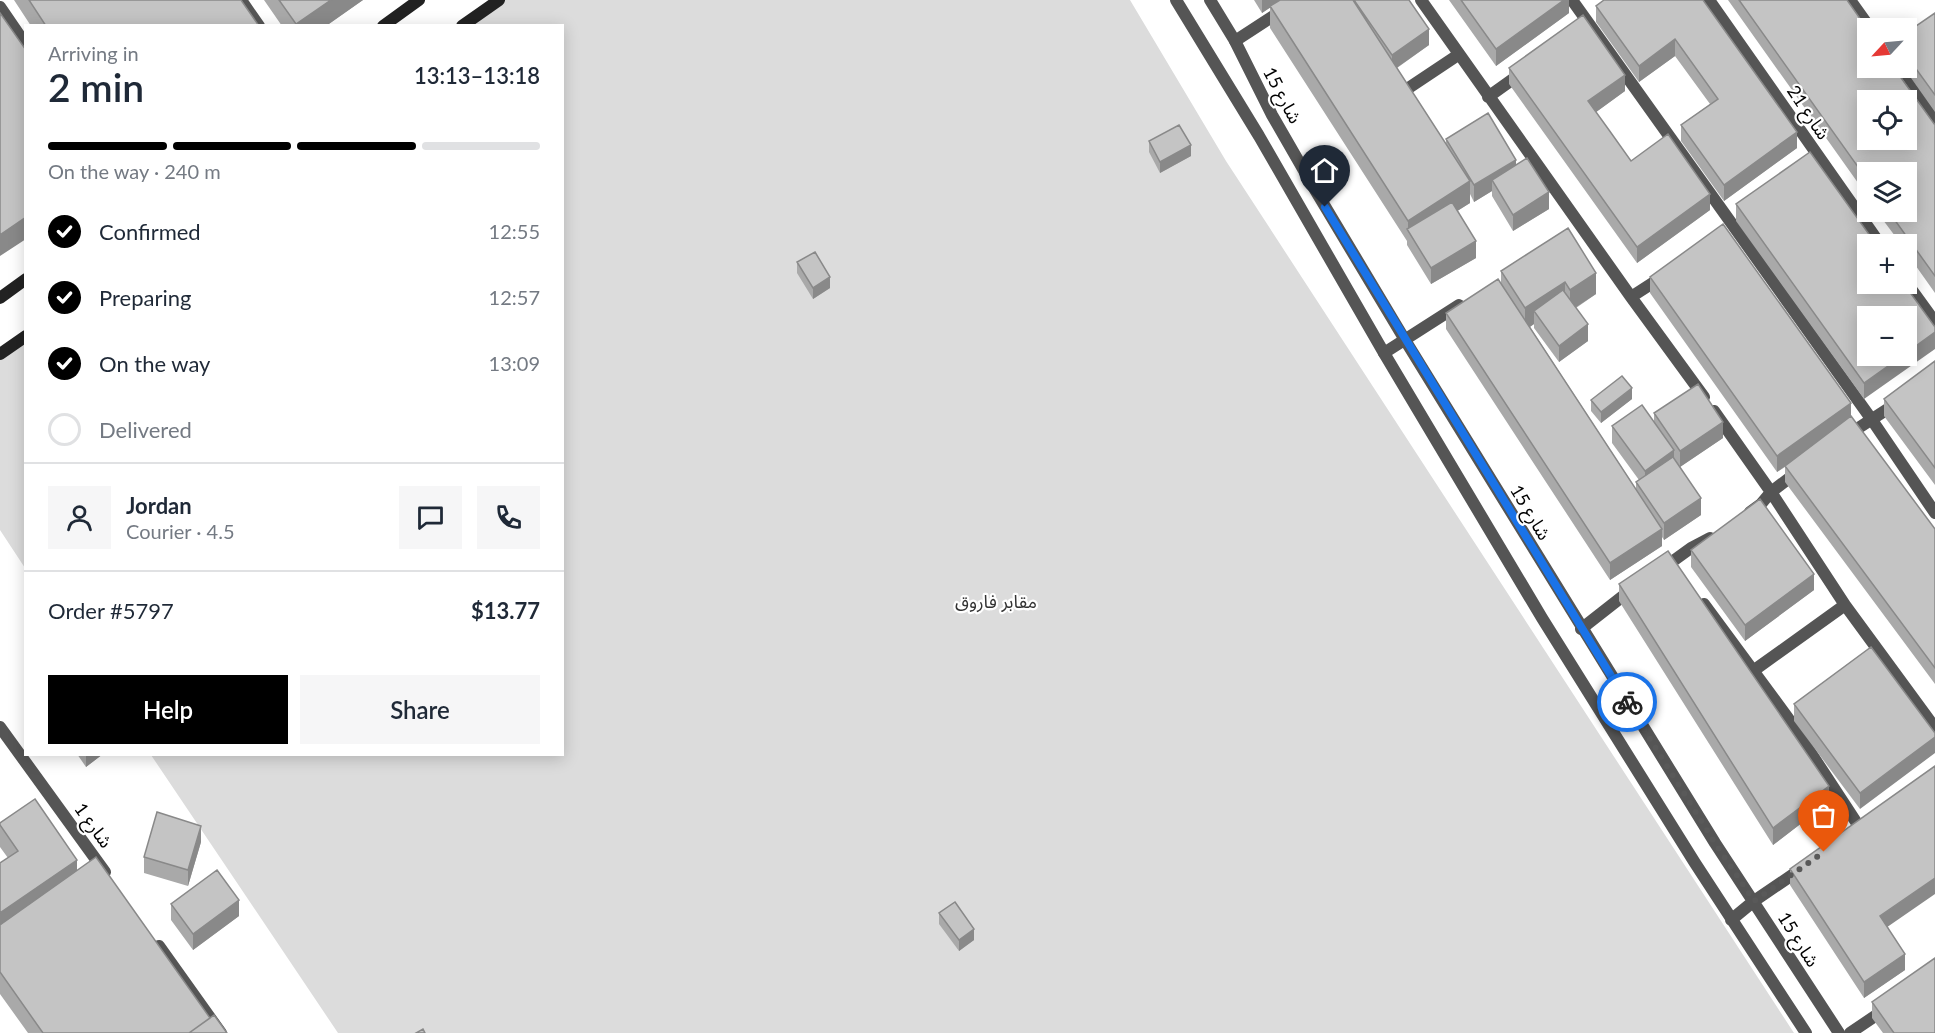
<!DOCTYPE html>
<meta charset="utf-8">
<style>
body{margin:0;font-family:Lato,"Noto Sans Arabic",sans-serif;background:#f6f6f7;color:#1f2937;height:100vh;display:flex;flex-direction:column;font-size:22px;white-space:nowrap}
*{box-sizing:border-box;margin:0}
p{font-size:20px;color:#747a83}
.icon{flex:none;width:33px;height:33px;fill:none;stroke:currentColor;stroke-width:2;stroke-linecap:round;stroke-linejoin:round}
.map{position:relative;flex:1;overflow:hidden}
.sheet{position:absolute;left:24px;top:24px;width:540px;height:732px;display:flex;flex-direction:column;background:#fff;border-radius:0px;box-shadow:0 3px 15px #0003}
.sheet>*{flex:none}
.needle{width:39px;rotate:244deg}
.buttons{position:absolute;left:1857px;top:18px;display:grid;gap:12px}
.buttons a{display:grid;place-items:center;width:60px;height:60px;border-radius:0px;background:#fff;box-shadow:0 3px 15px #0003;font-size:30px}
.pin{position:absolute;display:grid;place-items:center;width:51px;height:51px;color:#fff;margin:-62px -26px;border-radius:50% 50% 50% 0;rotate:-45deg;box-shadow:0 0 6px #0007}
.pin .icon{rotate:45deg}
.courier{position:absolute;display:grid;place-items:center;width:60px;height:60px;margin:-30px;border:4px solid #1a73e8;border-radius:50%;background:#fff;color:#222;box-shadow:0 2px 8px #0007}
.headline em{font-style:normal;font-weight:600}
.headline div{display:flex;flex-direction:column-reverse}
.headline{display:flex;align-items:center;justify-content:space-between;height:102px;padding:0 24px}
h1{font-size:39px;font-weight:600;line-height:45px}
.bar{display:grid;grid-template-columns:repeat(4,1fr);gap:9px 6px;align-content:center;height:72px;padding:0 24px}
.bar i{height:8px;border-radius:4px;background:#e0e1e3}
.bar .current{background:#000}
.bar p{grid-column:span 4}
.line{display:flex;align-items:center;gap:15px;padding:0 24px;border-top:2px solid #e0e1e3}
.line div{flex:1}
.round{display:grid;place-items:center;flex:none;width:63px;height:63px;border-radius:0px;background:#f6f6f7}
ol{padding:0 24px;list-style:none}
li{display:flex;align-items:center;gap:18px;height:66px}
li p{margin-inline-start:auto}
li .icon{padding:6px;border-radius:50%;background:#000;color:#fff;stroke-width:4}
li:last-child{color:#747a83}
li i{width:33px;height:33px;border:3px solid #e0e1e3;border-radius:50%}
.button{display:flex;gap:12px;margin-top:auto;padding:12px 24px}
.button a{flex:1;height:69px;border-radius:0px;background:#000;color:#fff;font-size:24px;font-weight:600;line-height:69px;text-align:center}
.button a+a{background:#f6f6f7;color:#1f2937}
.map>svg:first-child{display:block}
</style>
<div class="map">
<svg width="1935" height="1033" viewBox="0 0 1935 1033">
<rect width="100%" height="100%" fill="#fff"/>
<path fill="#dcdcdc" d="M 501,0 L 1130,0 L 1226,161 L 1794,1033 L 338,1033 L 151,755 L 562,754 L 562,26 L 463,25 Z
M 25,336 L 25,568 L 0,530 L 0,354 Z"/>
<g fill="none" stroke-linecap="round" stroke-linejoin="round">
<path stroke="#555" stroke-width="12" d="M 241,0 L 259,26
M 1421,0 L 1631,297 L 1704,397
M 1572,0 L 1872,420 L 1935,513
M 1850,0 L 1870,28
M 0,7 L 26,45
M 1235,41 L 1298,0
M 1898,68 L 1935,119
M 1407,89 L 1458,55
M 1488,97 L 1523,72
M 1631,297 L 1662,277
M 1384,353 L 1459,305
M 1714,411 L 1771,492 L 1845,605 L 1935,728
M 1846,436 L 1897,403
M 1750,512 L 1761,504 L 1771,492 L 1796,473
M 1662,569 L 1691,548 L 1710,538
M 1704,604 L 1788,718 L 1860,828
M 1581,629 L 1632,589
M 1753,671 L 1845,605
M 1850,1033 L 1884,1010"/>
<path stroke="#555" stroke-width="12" d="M 1176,0 L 1259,136 L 1384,353 L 1542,618 L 1695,863 L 1806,1033
M 1210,0 L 1235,41 L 1272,115 L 1314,188 L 1405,340 L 1715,843 L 1839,1033
M 1709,0 L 1880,244
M 1906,282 L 1935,322
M 0,727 L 105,872
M 1731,920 L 1754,901 L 1801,869
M 159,946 L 221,1033"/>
<path stroke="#222" stroke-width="12" d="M 383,26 L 419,0
M 462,26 L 499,0
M 0,298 L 26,279
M 0,354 L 26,336"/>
</g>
<path fill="#a9a9a9" d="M 14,0 L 241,0 L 259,26 L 31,26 Z
M 264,0 L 363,0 L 326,26 L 282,26 Z
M 1254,0 L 1409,0 L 1429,45 L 1397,68 L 1446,145 L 1446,139 L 1516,165 L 1549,209 L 1513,231 L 1492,196 L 1492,191 L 1474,202 L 1470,194 L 1470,203 L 1457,211 L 1476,258 L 1431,284 L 1407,245 L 1407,241 L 1270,28 L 1270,7 L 1262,13 Z
M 1449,0 L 1569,0 L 1569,13 L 1496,66 Z
M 1703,0 L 1797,148 L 1724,201 L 1681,141 L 1681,125 L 1710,104 L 1675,56 L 1639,82 L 1596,22 L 1596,6 Z
M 1728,0 L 1847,0 L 1935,125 L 1935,293 L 1906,252 L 1906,244 L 1901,244 L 1877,212 L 1906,212 L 1868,172 L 1868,197 Z
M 1935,13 L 1935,112 L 1904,68 L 1906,68 L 1906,33 Z
M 1509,68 L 1625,91 L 1596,112 L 1631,161 L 1710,210 L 1637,263 L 1509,84 Z
M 1149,141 L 1191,156 L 1160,173 L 1149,152 Z
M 1736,204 L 1876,244 L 1864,399 L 1736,221 Z
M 1568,228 L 1596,294 L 1576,308 L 1588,341 L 1559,362 L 1534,328 L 1534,324 L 1530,327 L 1636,489 L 1636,482 L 1639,480 L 1612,443 L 1612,426 L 1654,423 L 1654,413 L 1723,438 L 1680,467 L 1701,515 L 1664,540 L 1662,537 L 1662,546 L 1610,580 L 1446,329 L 1446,313 L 1501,283 L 1501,271 Z
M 797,262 L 830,288 L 813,299 L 797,273 Z
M 1650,277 L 1851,417 L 1935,529 L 1935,684 L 1785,482 L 1785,467 L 1777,472 L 1650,293 Z
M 1935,361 L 1935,485 L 1884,416 L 1884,399 Z
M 1632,399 L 1601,423 L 1591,411 L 1591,400 Z
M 1691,550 L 1814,590 L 1745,641 L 1691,567 Z
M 1619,584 L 1829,802 L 1773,845 L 1619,601 Z
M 1871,647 L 1860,809 L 1794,721 L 1794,704 Z
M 77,754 L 103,754 L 86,767 Z
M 0,823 L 77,870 L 210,1018 L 227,1033 L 28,1033 L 0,994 L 0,863 L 8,858 L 0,847 Z
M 201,842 L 188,886 L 144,873 L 144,857 Z
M 1790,869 L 1888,927 L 1905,970 L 1864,998 L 1790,885 Z
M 171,904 L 239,916 L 193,950 L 171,920 Z
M 939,913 L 974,940 L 959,951 L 939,924 Z
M 1872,1002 L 1935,1033 L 1883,1033 L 1872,1018 Z"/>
<path fill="#898989" d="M 331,0 L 363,0 L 326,26 L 296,26 L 296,24 Z
M 1262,0 L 1282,0 L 1262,13 Z
M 1564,0 L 1569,0 L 1569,13 L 1496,66 L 1496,49 Z
M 1429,29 L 1429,45 L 1392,71 L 1392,55 Z
M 1675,39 L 1675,56 L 1639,82 L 1639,66 Z
M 1625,75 L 1625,91 L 1588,118 L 1588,101 Z
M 1797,132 L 1797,148 L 1724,201 L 1724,185 Z
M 1191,145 L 1191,156 L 1160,173 L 1160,162 Z
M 1516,160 L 1516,176 L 1492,180 L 1492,191 L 1474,202 L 1474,185 Z
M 1470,181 L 1470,203 L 1413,239 L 1408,231 L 1408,221 Z
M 1549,192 L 1549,209 L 1513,231 L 1513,215 Z
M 1710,194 L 1710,210 L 1637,263 L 1637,247 Z
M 26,217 L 26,239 L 0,256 L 0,235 Z
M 1476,241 L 1476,258 L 1431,284 L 1431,268 Z
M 1596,273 L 1596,294 L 1570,311 L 1570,290 Z
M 830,277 L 830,288 L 813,299 L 813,288 Z
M 1565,282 L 1565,303 L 1534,311 L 1534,324 L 1525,330 L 1525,308 Z
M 1588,324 L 1588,341 L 1559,362 L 1559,346 Z
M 1935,332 L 1935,349 L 1864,399 L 1864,383 L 1902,356 L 1906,356 L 1906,353 Z
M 1632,388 L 1632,399 L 1601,423 L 1601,412 Z
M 1851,403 L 1851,419 L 1777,472 L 1777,456 Z
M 1723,422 L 1723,438 L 1680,467 L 1680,451 Z
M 1674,450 L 1674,467 L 1645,487 L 1645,471 Z
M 1701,498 L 1701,515 L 1664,540 L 1664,523 Z
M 1662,529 L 1662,546 L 1610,580 L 1610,563 Z
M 1814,574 L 1814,590 L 1745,641 L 1745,625 Z
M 1935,737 L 1935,753 L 1860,809 L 1860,793 Z
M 86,754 L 103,754 L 86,767 Z
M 1829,786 L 1829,802 L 1773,845 L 1773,828 Z
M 201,826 L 201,842 L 188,886 L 188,870 Z
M 77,860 L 77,882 L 0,935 L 0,913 Z
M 1935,878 L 1935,894 L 1880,932 L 1880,916 Z
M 239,900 L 239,916 L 193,950 L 193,934 Z
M 974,929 L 974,940 L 959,951 L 959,940 Z
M 1905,954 L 1905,970 L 1864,998 L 1864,982 Z"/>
<path fill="#c4c4c4" stroke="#898989" stroke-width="1.5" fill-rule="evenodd" d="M 29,0 L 241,0 L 259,26 L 46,26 Z
M 279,0 L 331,0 L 296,24 Z
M 1280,0 L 1353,0 L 1470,181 L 1408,221 L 1270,6 Z
M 1354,0 L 1409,0 L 1429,29 L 1392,55 Z
M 1461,0 L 1564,0 L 1496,49 Z
M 1604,0 L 1703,0 L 1797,132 L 1724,185 L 1681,125 L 1718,99 L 1675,39 L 1639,66 L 1596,6 Z
M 1739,0 L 1847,0 L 1868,30 L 1868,68 L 1894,68 L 1935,125 L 1935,276 L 1889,212 L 1906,212 L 1906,172 L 1868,172 L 1868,181 ZM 1868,100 L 1906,100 L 1906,140 L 1868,140 Z
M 0,13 L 26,50 L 26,217 L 0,235 Z
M 1935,13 L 1935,95 L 1906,55 L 1906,33 Z
M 1583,15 L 1625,75 L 1588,101 L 1609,130 L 1631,161 L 1668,134 L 1710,194 L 1637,247 L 1509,68 Z
M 1488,113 L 1516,160 L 1474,185 L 1446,139 Z
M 1179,125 L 1191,145 L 1160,162 L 1149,141 Z
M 1810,152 L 1876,244 L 1868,244 L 1868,284 L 1904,284 L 1935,327 L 1935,332 L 1906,353 L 1906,316 L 1868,316 L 1868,356 L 1902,356 L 1864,383 L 1736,204 Z
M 1527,158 L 1549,192 L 1513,215 L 1492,180 Z
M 1452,202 L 1476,241 L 1431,268 L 1407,229 Z
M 1723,224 L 1851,403 L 1777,456 L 1650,277 Z
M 1568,228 L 1596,273 L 1570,290 L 1565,282 L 1525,308 L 1501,271 Z
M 815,252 L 830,277 L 813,288 L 797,262 Z
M 1498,279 L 1662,529 L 1610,563 L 1446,313 Z
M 1563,290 L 1588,324 L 1559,346 L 1534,311 Z
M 1935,361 L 1935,468 L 1884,399 Z
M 1622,376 L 1632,388 L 1601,412 L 1591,400 Z
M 1698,384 L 1723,422 L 1680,451 L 1654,413 Z
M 1642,405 L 1674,450 L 1645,471 L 1612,426 Z
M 1851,416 L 1935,529 L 1935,668 L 1785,466 Z
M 1673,457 L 1701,498 L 1664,523 L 1636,482 Z
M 1760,499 L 1814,574 L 1745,625 L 1691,550 Z
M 1668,551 L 1829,786 L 1773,828 L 1619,584 Z
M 1871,647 L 1935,733 L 1935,737 L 1860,793 L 1794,704 Z
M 1935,766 L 1935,878 L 1880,916 L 1905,954 L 1864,982 L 1790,869 Z
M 35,799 L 77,860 L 0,913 L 0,863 L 18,851 L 0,825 L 0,823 Z
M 157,812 L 201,826 L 188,870 L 144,857 Z
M 96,857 L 210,1018 L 189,1033 L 43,1033 L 0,972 L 0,925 Z
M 217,870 L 239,900 L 193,934 L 171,904 Z
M 955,902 L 974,929 L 959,940 L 939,913 Z
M 1935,958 L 1935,1033 L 1894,1033 L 1872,1002 Z
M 214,1015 L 227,1033 L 189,1033 Z
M 423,1029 L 425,1033 L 416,1033 Z"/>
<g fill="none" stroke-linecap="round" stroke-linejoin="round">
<path stroke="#595959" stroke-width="6" stroke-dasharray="0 10.8" d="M 1627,702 L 1715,843 L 1754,901 L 1824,852"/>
<path stroke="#1a73e8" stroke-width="8" d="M 1325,207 L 1627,702"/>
</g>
<g text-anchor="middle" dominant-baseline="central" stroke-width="4.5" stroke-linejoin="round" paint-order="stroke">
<g font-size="18" fill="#000" stroke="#fff">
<text transform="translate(1283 95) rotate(62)">شارع 15</text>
<text transform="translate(1809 112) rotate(56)">شارع 21</text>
<text transform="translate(1531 512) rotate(59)">شارع 15</text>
<text transform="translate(94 825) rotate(54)">شارع 1</text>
<text transform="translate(1799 939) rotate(58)">شارع 15</text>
</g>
<g font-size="18" fill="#333" stroke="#fff">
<text x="996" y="601">مقابر فاروق</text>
</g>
</g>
</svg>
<div class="buttons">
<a><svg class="needle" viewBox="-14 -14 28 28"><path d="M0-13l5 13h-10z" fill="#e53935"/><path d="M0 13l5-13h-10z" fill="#747a83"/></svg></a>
<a><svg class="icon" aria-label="locate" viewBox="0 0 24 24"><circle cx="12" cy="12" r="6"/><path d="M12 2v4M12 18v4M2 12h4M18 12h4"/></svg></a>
<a><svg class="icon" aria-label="layers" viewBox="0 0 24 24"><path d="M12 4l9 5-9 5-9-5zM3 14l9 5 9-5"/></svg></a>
<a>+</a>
<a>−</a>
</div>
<div class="pin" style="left:1824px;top:852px;background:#ea580c"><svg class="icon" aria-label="bag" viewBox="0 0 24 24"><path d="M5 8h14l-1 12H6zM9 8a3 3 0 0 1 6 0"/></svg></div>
<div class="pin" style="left:1325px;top:207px;background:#1f2937"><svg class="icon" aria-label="home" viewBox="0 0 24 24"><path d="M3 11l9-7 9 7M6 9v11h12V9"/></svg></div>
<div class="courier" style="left:1627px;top:702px"><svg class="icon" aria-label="bike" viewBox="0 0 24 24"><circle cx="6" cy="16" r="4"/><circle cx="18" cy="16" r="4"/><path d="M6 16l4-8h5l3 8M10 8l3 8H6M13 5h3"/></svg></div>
<section class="sheet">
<div class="headline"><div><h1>2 min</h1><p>Arriving in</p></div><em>13:13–13:18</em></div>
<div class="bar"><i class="current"></i><i class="current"></i><i class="current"></i><i></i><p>On the way · 240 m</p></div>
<ol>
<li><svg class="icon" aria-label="check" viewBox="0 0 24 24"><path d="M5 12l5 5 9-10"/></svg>Confirmed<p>12:55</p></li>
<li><svg class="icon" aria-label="check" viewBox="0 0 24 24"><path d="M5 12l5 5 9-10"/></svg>Preparing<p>12:57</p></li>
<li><svg class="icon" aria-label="check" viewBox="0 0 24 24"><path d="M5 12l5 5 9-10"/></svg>On the way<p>13:09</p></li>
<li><i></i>Delivered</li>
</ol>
<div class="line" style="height:108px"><a class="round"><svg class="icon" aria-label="person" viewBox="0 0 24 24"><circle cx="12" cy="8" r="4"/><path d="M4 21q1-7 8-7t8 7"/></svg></a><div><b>Jordan</b><p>Courier · 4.5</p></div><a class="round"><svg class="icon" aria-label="chat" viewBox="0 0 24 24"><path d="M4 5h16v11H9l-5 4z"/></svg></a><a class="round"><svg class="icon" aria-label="phone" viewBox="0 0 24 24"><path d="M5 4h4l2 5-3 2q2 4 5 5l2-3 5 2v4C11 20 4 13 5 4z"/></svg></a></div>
<div class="line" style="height:78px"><div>Order #5797</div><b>$13.77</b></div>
<div class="button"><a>Help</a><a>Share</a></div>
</section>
</div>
